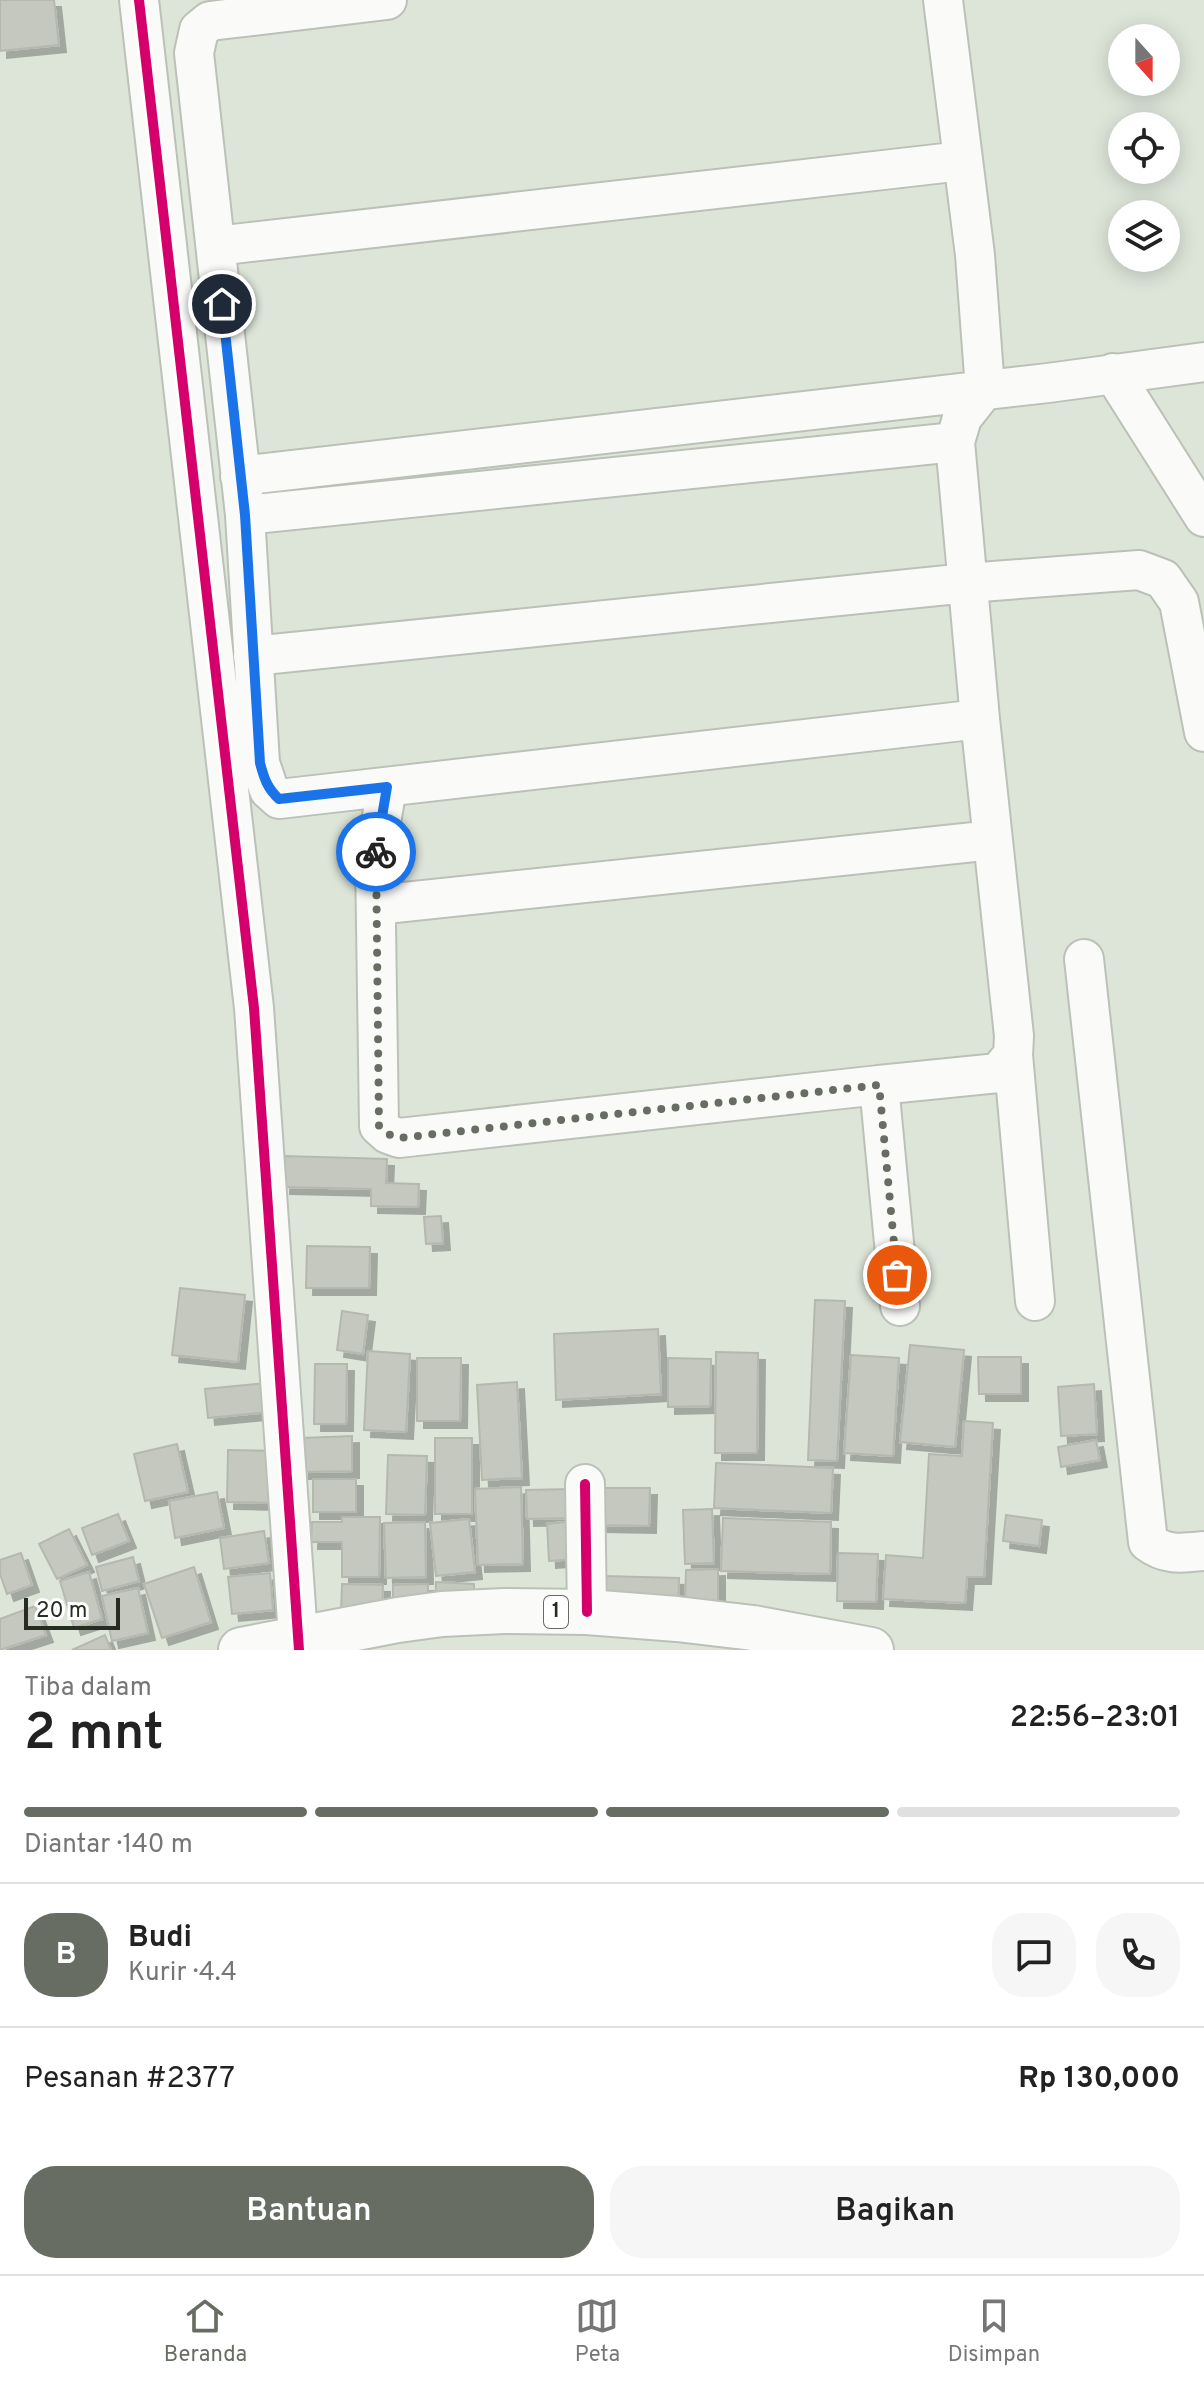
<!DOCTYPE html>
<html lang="id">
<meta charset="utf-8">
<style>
body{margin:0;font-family:Overpass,sans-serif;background:#f6f6f6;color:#222;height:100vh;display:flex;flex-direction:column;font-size:30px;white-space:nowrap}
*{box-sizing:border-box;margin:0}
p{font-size:26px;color:#767676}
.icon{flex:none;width:44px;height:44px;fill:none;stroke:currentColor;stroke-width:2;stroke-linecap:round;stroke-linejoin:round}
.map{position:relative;height:1650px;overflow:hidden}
.sheet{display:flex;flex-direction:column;background:#fff;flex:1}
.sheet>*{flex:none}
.needle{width:52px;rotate:159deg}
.buttons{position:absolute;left:1108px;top:24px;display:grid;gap:16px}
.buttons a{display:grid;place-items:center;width:72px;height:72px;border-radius:50%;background:#fff;box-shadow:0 4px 20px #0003;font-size:40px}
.scale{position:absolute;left:24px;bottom:20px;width:96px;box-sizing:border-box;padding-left:8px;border:4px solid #272c23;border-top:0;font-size:22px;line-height:28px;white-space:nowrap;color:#272c23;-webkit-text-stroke:6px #fff;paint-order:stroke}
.pin{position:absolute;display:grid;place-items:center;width:68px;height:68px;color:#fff;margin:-34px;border:4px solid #fff;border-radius:50%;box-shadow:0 2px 8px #0007}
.courier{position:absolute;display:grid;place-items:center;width:80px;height:80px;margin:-40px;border:6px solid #1a73e8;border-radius:50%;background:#fff;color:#222;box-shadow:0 2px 10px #0007}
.overview em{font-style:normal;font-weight:600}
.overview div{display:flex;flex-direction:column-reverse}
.overview{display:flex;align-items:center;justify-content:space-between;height:136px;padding:0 24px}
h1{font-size:52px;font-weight:600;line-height:60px}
.bar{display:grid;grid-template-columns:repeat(4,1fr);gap:12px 8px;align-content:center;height:96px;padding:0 24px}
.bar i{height:10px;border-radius:6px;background:#e0e0e0}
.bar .active{background:#676d63}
.bar p{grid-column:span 4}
.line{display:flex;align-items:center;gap:20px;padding:0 24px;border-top:2px solid #e0e0e0}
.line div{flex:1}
.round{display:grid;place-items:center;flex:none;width:84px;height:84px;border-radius:32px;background:#f6f6f6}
.primary-button{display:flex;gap:16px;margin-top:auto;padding:16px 24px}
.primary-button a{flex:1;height:92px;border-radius:32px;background:#676d63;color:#fff;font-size:32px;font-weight:600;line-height:92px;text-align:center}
.primary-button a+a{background:#f6f6f6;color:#222}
.tabs{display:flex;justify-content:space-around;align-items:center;height:112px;border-top:2px solid #e0e0e0;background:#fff;font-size:22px;color:#767676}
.tabs a{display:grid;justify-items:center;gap:4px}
.tabs .active{color:#676d63}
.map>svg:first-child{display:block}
</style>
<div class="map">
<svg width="1204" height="1650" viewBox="0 0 1204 1650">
<defs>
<filter id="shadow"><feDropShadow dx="7" dy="7" stdDeviation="0" flood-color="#0004"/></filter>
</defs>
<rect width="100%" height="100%" fill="#dde5d9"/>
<path fill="#c4c8be" stroke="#b5b8ae" stroke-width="2" filter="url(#shadow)" d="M 0,0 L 54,0 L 59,45 L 0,51 Z
M 284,1156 L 387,1159 L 386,1183 L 419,1184 L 418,1207 L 371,1206 L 371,1189 L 283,1187 Z
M 441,1216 L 443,1243 L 426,1244 L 424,1217 Z
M 307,1246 L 370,1247 L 369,1288 L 306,1288 Z
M 180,1288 L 245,1295 L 238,1362 L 172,1355 Z
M 815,1300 L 845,1301 L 837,1461 L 808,1460 Z
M 342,1311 L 368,1315 L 363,1354 L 337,1350 Z
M 658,1329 L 661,1394 L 556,1400 L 554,1334 Z
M 910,1345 L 964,1350 L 955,1447 L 900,1442 Z
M 368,1351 L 410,1354 L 406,1432 L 364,1430 Z
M 716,1352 L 758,1353 L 757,1453 L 715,1453 Z
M 851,1355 L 899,1358 L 893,1456 L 844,1453 Z
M 978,1357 L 1021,1357 L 1021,1394 L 979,1394 Z
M 417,1358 L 461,1358 L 460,1421 L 417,1421 Z
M 668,1358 L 711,1359 L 710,1406 L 668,1407 Z
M 315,1364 L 347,1364 L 346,1424 L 314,1424 Z
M 517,1382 L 522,1478 L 482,1480 L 477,1385 Z
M 266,1383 L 269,1412 L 208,1418 L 205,1389 Z
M 1094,1384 L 1097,1434 L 1061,1436 L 1058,1387 Z
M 964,1421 L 993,1423 L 984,1577 L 967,1577 L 965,1603 L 883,1599 L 886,1555 L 923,1558 L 929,1454 L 962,1456 Z
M 352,1436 L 352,1471 L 302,1472 L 302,1438 Z
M 435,1438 L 472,1438 L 472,1514 L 435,1514 Z
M 1096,1440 L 1100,1460 L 1061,1467 L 1058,1447 Z
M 177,1444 L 188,1492 L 145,1501 L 134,1454 Z
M 228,1450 L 276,1451 L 274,1503 L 227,1502 Z
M 388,1455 L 427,1456 L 425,1515 L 386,1514 Z
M 716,1463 L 833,1468 L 831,1513 L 714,1508 Z
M 313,1479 L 356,1479 L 356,1512 L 313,1512 Z
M 521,1487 L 523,1564 L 478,1565 L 475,1489 Z
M 598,1488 L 650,1488 L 649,1526 L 597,1525 Z
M 571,1489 L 572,1518 L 527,1519 L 526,1490 Z
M 217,1492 L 224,1528 L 175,1538 L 169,1501 Z
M 712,1509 L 714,1563 L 685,1564 L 683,1510 Z
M 118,1514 L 129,1541 L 92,1555 L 82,1528 Z
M 1006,1515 L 1042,1520 L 1039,1546 L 1003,1541 Z
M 342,1517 L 380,1517 L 379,1577 L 342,1577 L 342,1542 L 311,1542 L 312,1522 L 342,1522 Z
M 723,1518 L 831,1522 L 830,1574 L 721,1571 Z
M 469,1519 L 475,1572 L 436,1576 L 430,1523 Z
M 573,1521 L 575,1559 L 549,1561 L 547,1524 Z
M 425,1522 L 426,1577 L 386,1578 L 384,1523 Z
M 69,1529 L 87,1565 L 57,1579 L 39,1544 Z
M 264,1531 L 269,1563 L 224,1569 L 220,1538 Z
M 21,1553 L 32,1585 L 7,1594 L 0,1574 L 0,1560 Z
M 838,1553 L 878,1554 L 876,1602 L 837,1601 Z
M 133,1557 L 139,1581 L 102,1591 L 96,1567 Z
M 194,1567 L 211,1622 L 162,1638 L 144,1584 Z
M 718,1569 L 718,1602 L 685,1602 L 686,1570 Z
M 89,1572 L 102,1619 L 74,1628 L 60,1581 Z
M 270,1573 L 273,1610 L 232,1614 L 228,1577 Z
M 604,1576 L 679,1578 L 678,1612 L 602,1610 Z
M 436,1582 L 474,1584 L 474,1607 L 435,1606 Z
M 342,1584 L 383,1585 L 382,1613 L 341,1612 Z
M 428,1584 L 428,1612 L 393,1612 L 393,1585 Z
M 138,1588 L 148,1633 L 112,1641 L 102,1596 Z
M 35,1606 L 46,1635 L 0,1650 L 0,1619 Z
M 105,1635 L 111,1650 L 72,1650 Z"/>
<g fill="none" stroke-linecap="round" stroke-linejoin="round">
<g stroke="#bbc1b7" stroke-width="42">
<path id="minor" d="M 139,0 L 254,1008 L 299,1650
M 387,0 L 210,21 L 199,30 L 194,53 L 245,515 L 260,763 L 269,790 L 279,799 L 980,719
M 216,246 L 962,161
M 1113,373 L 1204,517
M 240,476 L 1048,383 L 1204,362
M 245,515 L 955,442
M 253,656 L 967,583 L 1139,570 L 1163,579 L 1179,602 L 1204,732
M 387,787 L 375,858 L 379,1126 L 388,1134 L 399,1138 L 879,1085
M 376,905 L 993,840
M 1084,959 L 1148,1542 C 1166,1556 1183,1553 1204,1551
M 1013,1055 L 1035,1301
M 900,1306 L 879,1085 L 998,1073 L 1013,1055 L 1014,1036 L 980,719 L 955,442 L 962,418 L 985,389 L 975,255 L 943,0
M 585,1484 L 587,1612"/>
</g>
<g stroke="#bbc1b7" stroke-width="48">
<path id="highway" d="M 241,1650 L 398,1620 L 442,1614 L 504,1611 L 587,1612 L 677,1619 L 753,1628 L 871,1650"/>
</g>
<use href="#minor" stroke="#fafbf9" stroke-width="38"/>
<use href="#highway" stroke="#fafbf9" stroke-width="44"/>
<g stroke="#fff" stroke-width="15">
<path id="cycleway" d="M 139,0 L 254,1008 L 299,1650
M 585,1484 L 587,1612"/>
</g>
<use href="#cycleway" stroke="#d6006c" stroke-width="10"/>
</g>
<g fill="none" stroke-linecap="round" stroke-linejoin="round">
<path stroke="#676d63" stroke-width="8" stroke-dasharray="0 14.4" d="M 376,852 L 379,1126 L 388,1134 L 399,1138 L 879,1085 L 897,1275"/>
<path stroke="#1a73e8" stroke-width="10" d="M 222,304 L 245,515 L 260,763 C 264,778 267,788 279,799 L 387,787 L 376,852"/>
</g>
<g text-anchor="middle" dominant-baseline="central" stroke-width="6" stroke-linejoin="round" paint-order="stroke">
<rect fill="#fff" stroke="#686b65" stroke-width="2" x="544" y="1596" width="24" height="32" rx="6"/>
<g font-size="20" font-weight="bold" fill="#272c23">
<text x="556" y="1612">1</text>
</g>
</g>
</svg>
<div class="buttons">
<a><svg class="needle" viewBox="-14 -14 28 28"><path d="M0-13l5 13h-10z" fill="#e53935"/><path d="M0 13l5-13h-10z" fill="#767676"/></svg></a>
<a><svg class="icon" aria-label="locate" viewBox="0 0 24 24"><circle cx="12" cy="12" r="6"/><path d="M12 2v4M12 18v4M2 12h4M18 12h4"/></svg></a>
<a><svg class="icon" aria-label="layers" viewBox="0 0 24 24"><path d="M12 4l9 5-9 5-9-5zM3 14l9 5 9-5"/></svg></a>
</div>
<div class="scale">20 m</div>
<div class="pin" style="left:897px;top:1275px;background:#ea580c"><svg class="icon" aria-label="bag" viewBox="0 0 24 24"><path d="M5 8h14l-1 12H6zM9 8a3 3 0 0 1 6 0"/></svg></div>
<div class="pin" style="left:222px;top:304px;background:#1f2937"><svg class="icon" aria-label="home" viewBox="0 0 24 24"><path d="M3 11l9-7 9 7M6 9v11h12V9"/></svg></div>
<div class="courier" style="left:376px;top:852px"><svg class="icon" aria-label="bike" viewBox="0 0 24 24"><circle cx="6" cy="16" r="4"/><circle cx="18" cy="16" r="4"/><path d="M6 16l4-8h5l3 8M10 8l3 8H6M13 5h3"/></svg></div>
</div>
<section class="sheet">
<div class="overview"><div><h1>2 mnt</h1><p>Tiba dalam</p></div><em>22:56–23:01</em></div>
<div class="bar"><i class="active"></i><i class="active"></i><i class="active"></i><i></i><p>Diantar · 140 m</p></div>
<div class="line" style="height:144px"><b class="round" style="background:#676d63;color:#fff">B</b><div><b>Budi</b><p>Kurir · 4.4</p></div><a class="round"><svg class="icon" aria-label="chat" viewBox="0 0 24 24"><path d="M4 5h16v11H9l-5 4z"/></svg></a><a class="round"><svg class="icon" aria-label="phone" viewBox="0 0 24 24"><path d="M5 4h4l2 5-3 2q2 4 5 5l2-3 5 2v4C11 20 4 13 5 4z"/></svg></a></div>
<div class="line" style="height:104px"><div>Pesanan #2377</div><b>Rp 130,000</b></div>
<div class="primary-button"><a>Bantuan</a><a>Bagikan</a></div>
</section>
<nav class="tabs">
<a class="active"><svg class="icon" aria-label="home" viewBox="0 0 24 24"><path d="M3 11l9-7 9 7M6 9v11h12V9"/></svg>Beranda</a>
<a><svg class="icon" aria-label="map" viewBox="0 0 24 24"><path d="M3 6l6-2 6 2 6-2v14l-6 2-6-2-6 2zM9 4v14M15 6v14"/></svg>Peta</a>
<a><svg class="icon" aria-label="saved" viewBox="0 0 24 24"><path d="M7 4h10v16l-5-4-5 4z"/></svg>Disimpan</a>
</nav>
